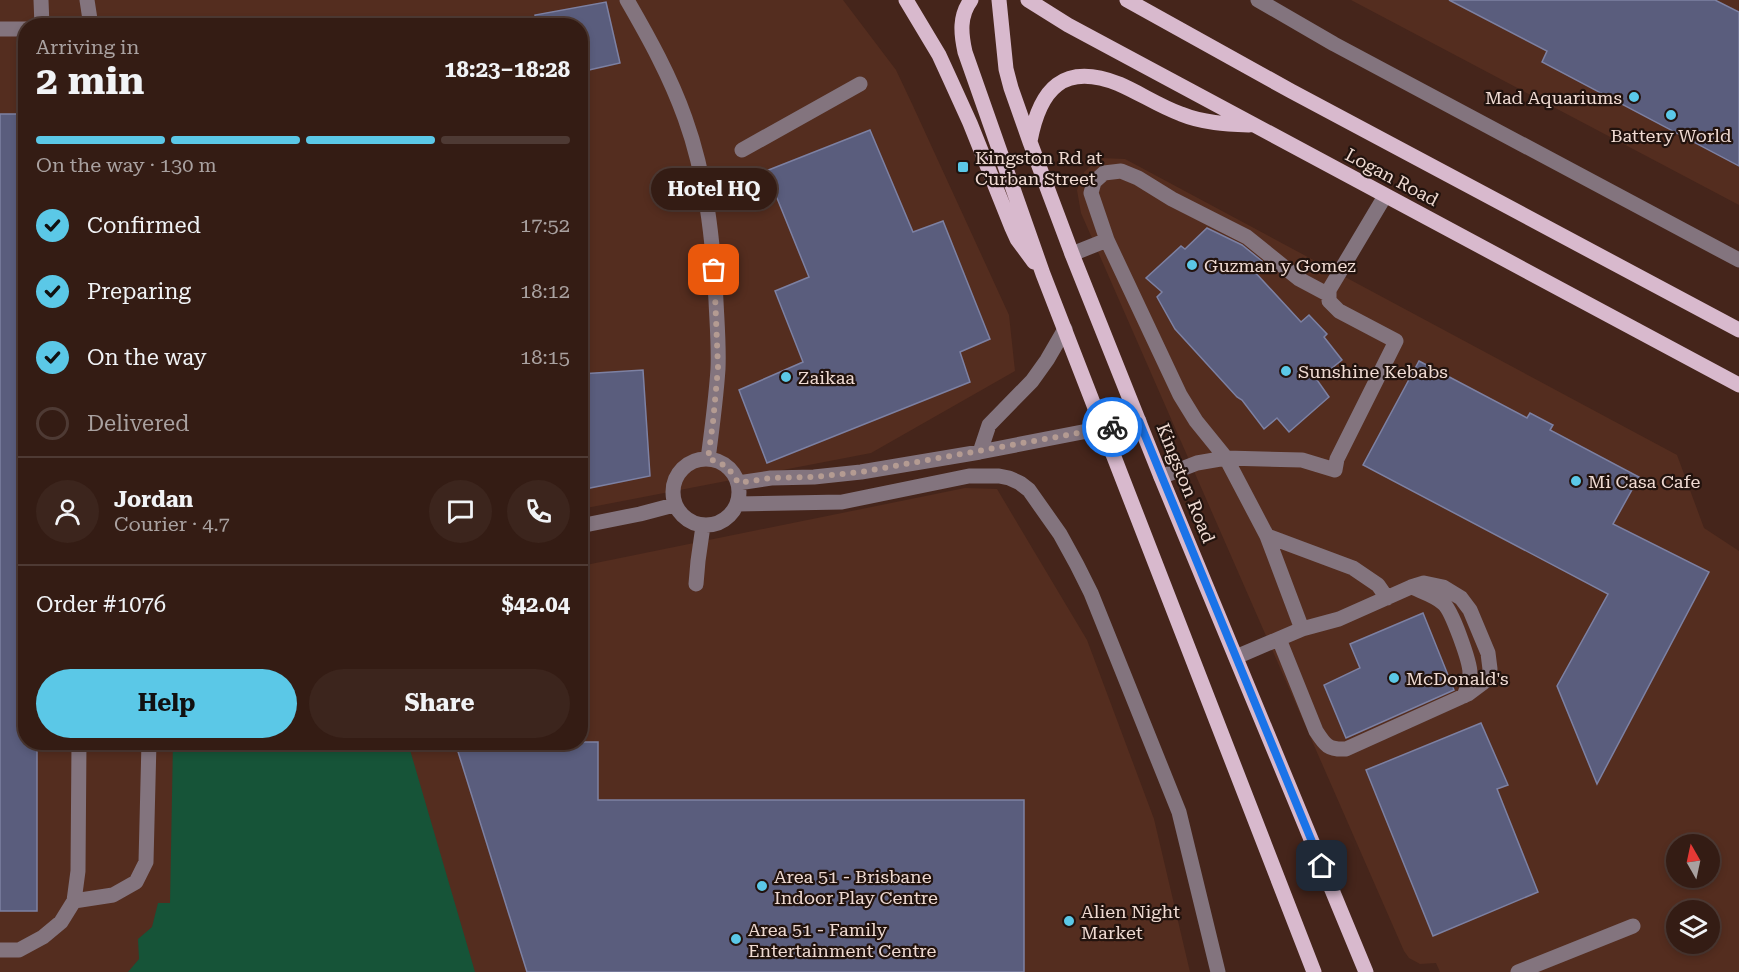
<!DOCTYPE html>
<meta charset="utf-8">
<style>
body{margin:0;font-family:"Roboto Serif",serif;background:#3c251d;color:#f1f3f6;height:100vh;display:flex;flex-direction:column;font-size:22px;white-space:nowrap}
*{box-sizing:border-box;margin:0}
p{font-size:20px;color:#a9a1a0}
.icon{flex:none;width:33px;height:33px;fill:none;stroke:currentColor;stroke-width:2;stroke-linecap:round;stroke-linejoin:round}
.map{position:relative;flex:1;overflow:hidden}
.drawer{position:absolute;left:18px;top:18px;width:570px;height:732px;display:flex;flex-direction:column;background:#341c14;border-radius:24px;box-shadow:0 3px 9px #0003,0 0 0 2px #4e3a34}
.drawer>*{flex:none}
.needle{width:39px;rotate:351deg}
.tools{position:absolute;left:1666px;top:834px;display:grid;gap:12px}
.tools a{display:grid;place-items:center;width:54px;height:54px;border-radius:50%;background:#341c14;box-shadow:0 3px 9px #0003,0 0 0 2px #4e3a34;font-size:30px}
.pin{position:absolute;display:grid;place-items:center;width:51px;height:51px;color:#fff;margin:-26px;border-radius:12px;box-shadow:0 3px 9px #0006}
.courier{position:absolute;display:grid;place-items:center;width:60px;height:60px;margin:-30px;border:4px solid #1a73e8;border-radius:50%;background:#fff;color:#222;box-shadow:0 2px 8px #0007}
.bubble{position:absolute;height:42px;border-radius:21px;background:#341c14;box-shadow:0 3px 9px #0003,0 0 0 2px #4e3a34;font-size:20px;font-weight:700;line-height:42px;text-align:center}
.headline em{font-style:normal;font-weight:700}
.headline div{display:flex;flex-direction:column-reverse}
.headline{display:flex;align-items:center;justify-content:space-between;height:102px;padding:0 18px}
h1{font-size:39px;font-weight:700;line-height:45px}
.bar{display:grid;grid-template-columns:repeat(4,1fr);gap:9px 6px;align-content:center;height:72px;padding:0 18px}
.bar i{height:8px;border-radius:4px;background:#4e3a34}
.bar .current{background:#5bc8e7}
.bar p{grid-column:span 4}
.line{display:flex;align-items:center;gap:15px;padding:0 18px;border-top:2px solid #4e3a34}
.line div{flex:1}
.round{display:grid;place-items:center;flex:none;width:63px;height:63px;border-radius:32px;background:#3c251d}
ol{padding:0 18px;list-style:none}
li{display:flex;align-items:center;gap:18px;height:66px}
li p{margin-inline-start:auto}
li .icon{padding:6px;border-radius:50%;background:#5bc8e7;color:#111;stroke-width:4}
li:last-child{color:#a9a1a0}
li i{width:33px;height:33px;border:3px solid #4e3a34;border-radius:50%}
.action{display:flex;gap:12px;margin-top:auto;padding:12px 18px}
.action a{flex:1;height:69px;border-radius:36px;background:#5bc8e7;color:#111;font-size:24px;font-weight:700;line-height:69px;text-align:center}
.action a+a{background:#3c251d;color:#f1f3f6}
.map>svg:first-child{display:block}
</style>
<div class="map">
<svg width="1739" height="972" viewBox="0 0 1739 972">
<rect width="100%" height="100%" fill="#45251b"/>
<path fill="#542d1f" fill-rule="evenodd" d="M 0,0 L 843,0 L 896,70 L 913,106 L 1009,315 L 1015,371 L 871,453 L 581,509 L 580,26 L 26,26 L 26,742 L 580,742 L 581,566 L 965,488 L 997,489 L 1087,640 L 1154,819 L 1190,972 L 0,972 Z
M 1351,0 L 1739,0 L 1739,205 L 1669,168 Z
M 1100,158 L 1125,159 L 1677,455 L 1704,528 L 1739,551 L 1739,972 L 1440,972 L 1436,963 L 1420,964 L 1409,958 L 1404,951 L 1081,213 L 1077,190 L 1084,172 ZM 1677,844 L 1710,844 L 1710,878 L 1677,878 ZM 1677,910 L 1710,910 L 1710,944 L 1677,944 Z"/>
<path fill="#165438" d="M 173,742 L 408,743 L 475,972 L 128,972 L 139,959 L 138,939 L 152,927 L 158,903 L 170,903 Z"/>
<path fill="#5a5d7d" stroke="#7d81a3" stroke-width="1.5" d="M 1449,0 L 1715,0 L 1739,12 L 1739,166 L 1542,62 L 1547,51 Z
M 606,2 L 620,63 L 580,72 L 580,26 L 536,26 L 535,15 Z
M 0,114 L 26,114 L 26,742 L 37,742 L 37,911 L 0,911 Z
M 870,130 L 913,232 L 943,221 L 990,339 L 960,352 L 970,382 L 767,463 L 739,390 L 803,362 L 775,291 L 809,277 L 766,171 Z
M 1207,228 L 1242,245 L 1262,261 L 1253,270 L 1301,322 L 1309,315 L 1327,334 L 1324,337 L 1342,360 L 1317,380 L 1329,397 L 1289,432 L 1277,418 L 1264,429 L 1242,400 L 1237,397 L 1175,329 L 1157,297 L 1162,292 L 1146,278 L 1181,246 L 1185,249 Z
M 1419,361 L 1527,418 L 1530,413 L 1553,425 L 1550,430 L 1639,477 L 1613,524 L 1709,572 L 1597,784 L 1557,686 L 1608,594 L 1363,465 Z
M 643,370 L 650,476 L 580,490 L 580,374 Z
M 1423,613 L 1454,690 L 1346,738 L 1324,685 L 1360,668 L 1350,644 Z
M 1481,723 L 1508,785 L 1497,789 L 1538,892 L 1433,936 L 1366,770 Z
M 455,742 L 598,742 L 598,800 L 1024,800 L 1024,972 L 527,972 Z"/>
<g fill="none" stroke-linecap="round" stroke-linejoin="round">
<path stroke="#83747e" stroke-width="15" d="M 41,0 L 42,26
M 87,0 L 91,26
M 627,0 C 649,38 670,76 685,118 C 706,176 713,239 716,301 C 717,323 719,346 718,369 C 716,399 712,429 708,459
M 1258,0 L 1334,44 L 1739,260
M 0,29 L 26,29
M 742,150 L 860,84
M 1072,254 L 1107,240
M 1329,295 L 1299,279 L 1247,237 L 1172,199 L 1138,178 L 1121,171 L 1104,173 L 1094,182 L 1091,193 L 1107,240 L 1180,395 L 1196,421 L 1226,458 L 1302,460 L 1335,470 L 1337,459 L 1396,341 L 1339,311 L 1329,301 L 1329,290 L 1385,196
M 980,452 L 989,425 L 1032,381 L 1047,360 L 1065,329
M673 492a33 33 0 1 1 66 0a33 33 0 1 1-66 0Z
M 1161,477 L 1197,463 L 1226,458 L 1267,536 L 1302,629
M 738,483 L 771,478 L 814,477 L 861,472 L 980,452 L 1139,421
M 737,504 L 842,502 L 969,476 L 999,476 L 1009,478 L 1020,483 L 1029,490 L 1060,534 L 1077,565 L 1091,593 L 1179,812 L 1218,972
M 580,526 L 640,514 L 674,505
M 1267,536 L 1353,568 L 1378,585 L 1387,598
M 696,584 L 698,561 L 703,526
M 1414,588 C 1423,592 1435,596 1443,603 C 1452,610 1470,662 1470,673 C 1470,682 1467,688 1464,696
M 1236,657 L 1302,629 L 1339,619 L 1411,587 L 1424,583 L 1443,587 L 1461,598 L 1470,610 L 1488,653 L 1490,669 L 1488,679 L 1468,694 L 1346,749 C 1328,750 1325,745 1316,731 L 1279,639
M 74,901 L 113,895 L 136,882 L 146,862 L 149,742
M 0,950 L 19,950 L 43,937 L 61,922 L 74,901 L 78,871 L 79,742
M 1518,972 L 1633,926"/>
<path stroke="#d8b9cd" stroke-width="15" d="M 906,0 L 939,55 L 950,79 L 970,123 L 1012,228 L 1017,239 L 1034,262
M 971,0 C 959,16 961,34 965,52 L 1043,274 L 1314,972
M 999,0 L 1006,69 L 1011,88 L 1030,142 L 1072,254 L 1161,477 L 1366,972
M 1028,0 L 1068,25 L 1739,385
M 1127,0 L 1291,91 L 1739,330
M 1030,141 C 1040,89 1063,62 1119,84 C 1140,93 1159,106 1181,114 C 1203,123 1226,124 1249,125"/>
</g>
<g fill="none" stroke-linecap="round" stroke-linejoin="round">
<path stroke="#b49b92" stroke-width="6" stroke-dasharray="0 10.8" d="M 714,270 L 718,368 L 713,422 L 708,459 C 723,462 731,469 738,483 L 771,478 L 814,477 L 861,472 L 1112,427"/>
<path stroke="#1a73e8" stroke-width="8" d="M 1112,427 L 1139,421 L 1322,866"/>
</g>
<g fill="#5bc8e7" stroke="#22130e" stroke-width="2">
<circle cx="1634" cy="97" r="6"/>
<circle cx="1671" cy="115" r="6"/>
<rect x="957" y="161" width="12" height="12" rx="3"/>
<circle cx="1192" cy="265" r="6"/>
<circle cx="1286" cy="371" r="6"/>
<circle cx="786" cy="377" r="6"/>
<circle cx="1576" cy="481" r="6"/>
<circle cx="1394" cy="678" r="6"/>
<circle cx="762" cy="886" r="6"/>
<circle cx="1069" cy="921" r="6"/>
<circle cx="736" cy="939" r="6"/>
</g>
<g text-anchor="middle" dominant-baseline="central" stroke-width="4.5" stroke-linejoin="round" paint-order="stroke">
<g font-size="18" fill="#efdad2" stroke="#22130e" text-anchor="start">
<text x="1622" y="97" text-anchor="end">Mad Aquariums</text>
<text x="1671" y="135" text-anchor="middle">Battery World</text>
<text x="975" y="157">Kingston Rd at<tspan x="975" dy="21">Curban Street</tspan></text>
<text x="1204" y="265">Guzman y Gomez</text>
<text x="1298" y="371">Sunshine Kebabs</text>
<text x="798" y="377">Zaikaa</text>
<text x="1588" y="481">Mi Casa Cafe</text>
<text x="1406" y="678">McDonald's</text>
<text x="774" y="876">Area 51 - Brisbane<tspan x="774" dy="21">Indoor Play Centre</tspan></text>
<text x="1081" y="911">Alien Night<tspan x="1081" dy="21">Market</tspan></text>
<text x="748" y="929">Area 51 - Family<tspan x="748" dy="21">Entertainment Centre</tspan></text>
</g>
<g font-size="18" fill="#efdad2" stroke="#22130e">
<text transform="translate(1392 177) rotate(28)">Logan Road</text>
<text transform="translate(1186 483) rotate(68)">Kingston Road</text>
</g>
</g>
</svg>
<div class="tools">
<a><svg class="needle" viewBox="-14 -14 28 28"><path d="M0-13l5 13h-10z" fill="#e53935"/><path d="M0 13l5-13h-10z" fill="#a9a1a0"/></svg></a>
<a><svg class="icon" aria-label="layers" viewBox="0 0 24 24"><path d="M12 4l9 5-9 5-9-5zM3 14l9 5 9-5"/></svg></a>
</div>
<div class="pin" style="left:714px;top:270px;background:#ea580c"><svg class="icon" aria-label="bag" viewBox="0 0 24 24"><path d="M5 8h14l-1 12H6zM9 8a3 3 0 0 1 6 0"/></svg></div>
<div class="pin" style="left:1322px;top:866px;background:#1f2937"><svg class="icon" aria-label="home" viewBox="0 0 24 24"><path d="M3 11l9-7 9 7M6 9v11h12V9"/></svg></div>
<div class="courier" style="left:1112px;top:427px"><svg class="icon" aria-label="bike" viewBox="0 0 24 24"><circle cx="6" cy="16" r="4"/><circle cx="18" cy="16" r="4"/><path d="M6 16l4-8h5l3 8M10 8l3 8H6M13 5h3"/></svg></div>
<div class="bubble" style="left:651px;top:168px;width:126px">Hotel HQ</div>
<section class="drawer">
<div class="headline"><div><h1>2 min</h1><p>Arriving in</p></div><em>18:23–18:28</em></div>
<div class="bar"><i class="current"></i><i class="current"></i><i class="current"></i><i></i><p>On the way · 130 m</p></div>
<ol>
<li><svg class="icon" aria-label="check" viewBox="0 0 24 24"><path d="M5 12l5 5 9-10"/></svg>Confirmed<p>17:52</p></li>
<li><svg class="icon" aria-label="check" viewBox="0 0 24 24"><path d="M5 12l5 5 9-10"/></svg>Preparing<p>18:12</p></li>
<li><svg class="icon" aria-label="check" viewBox="0 0 24 24"><path d="M5 12l5 5 9-10"/></svg>On the way<p>18:15</p></li>
<li><i></i>Delivered</li>
</ol>
<div class="line" style="height:108px"><a class="round"><svg class="icon" aria-label="person" viewBox="0 0 24 24"><circle cx="12" cy="8" r="4"/><path d="M4 21q1-7 8-7t8 7"/></svg></a><div><b>Jordan</b><p>Courier · 4.7</p></div><a class="round"><svg class="icon" aria-label="chat" viewBox="0 0 24 24"><path d="M4 5h16v11H9l-5 4z"/></svg></a><a class="round"><svg class="icon" aria-label="phone" viewBox="0 0 24 24"><path d="M5 4h4l2 5-3 2q2 4 5 5l2-3 5 2v4C11 20 4 13 5 4z"/></svg></a></div>
<div class="line" style="height:78px"><div>Order #1076</div><b>$42.04</b></div>
<div class="action"><a>Help</a><a>Share</a></div>
</section>
</div>
